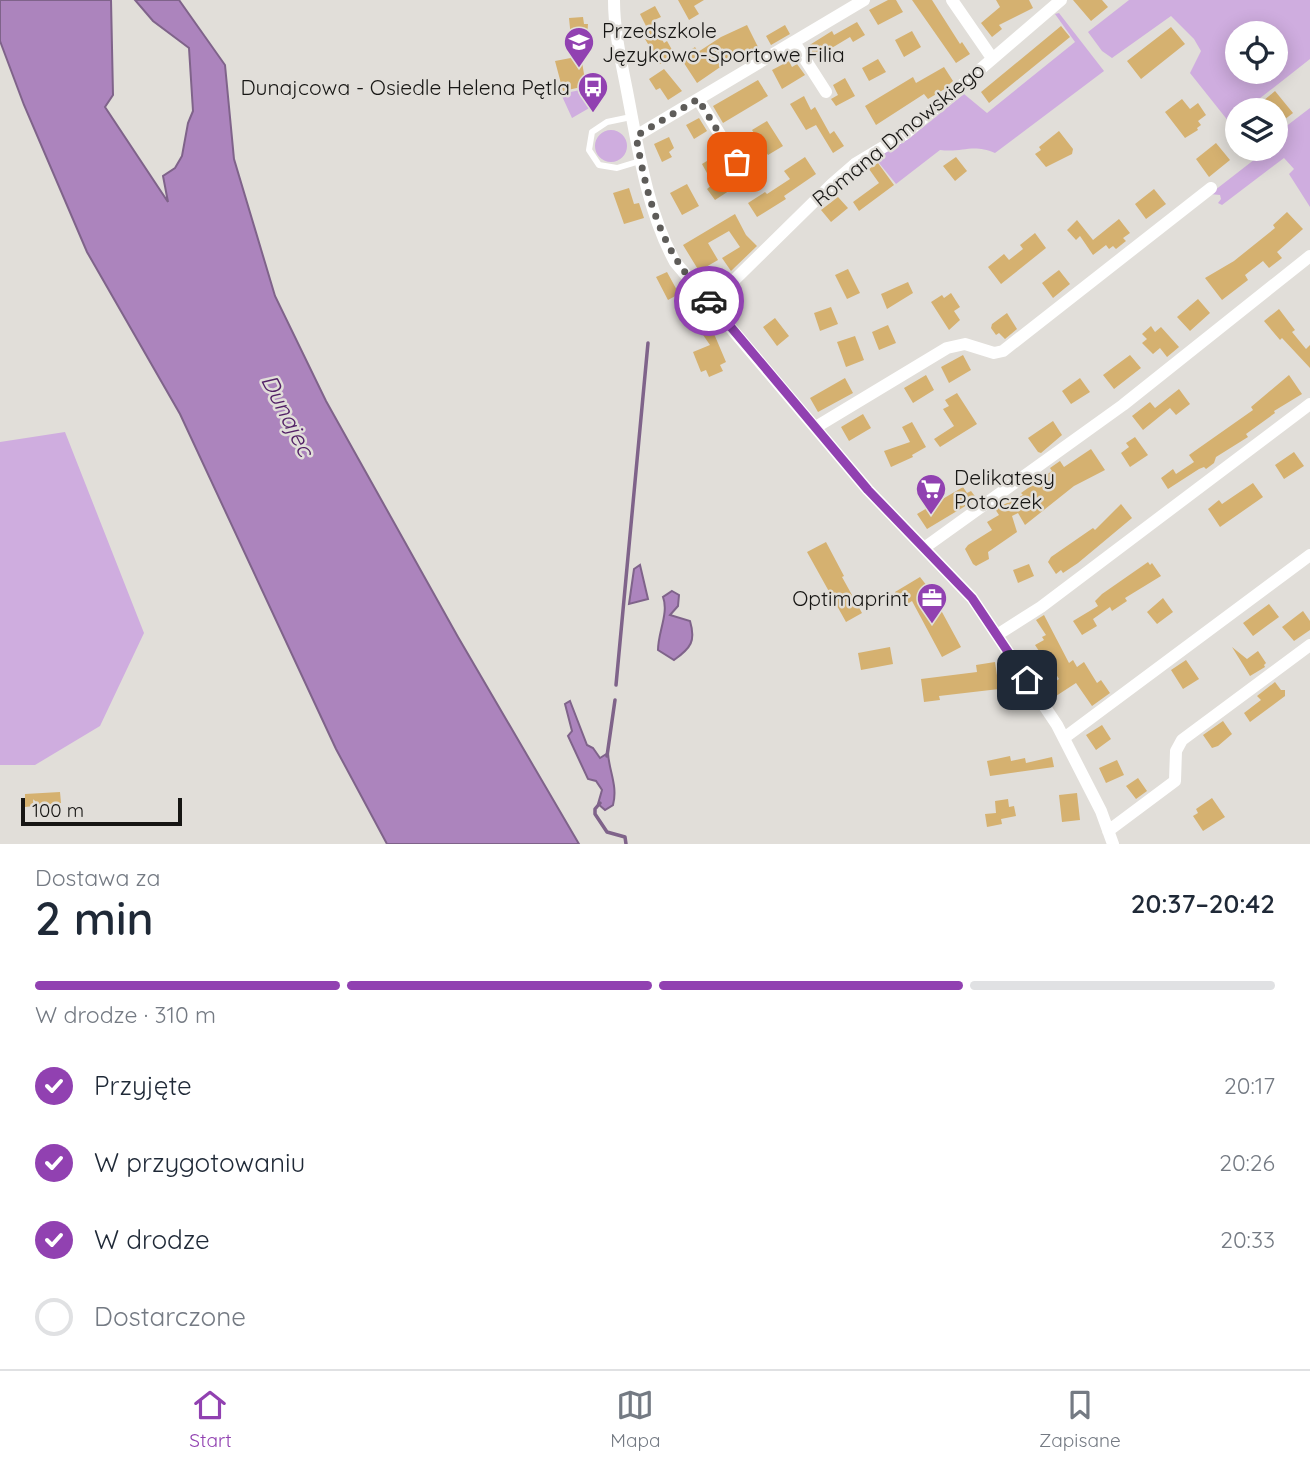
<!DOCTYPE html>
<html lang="pl">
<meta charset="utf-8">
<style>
body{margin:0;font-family:Quicksand,sans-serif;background:#f2f2f3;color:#1f2937;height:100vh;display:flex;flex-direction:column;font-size:26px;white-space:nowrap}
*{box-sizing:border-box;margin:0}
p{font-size:23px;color:#747a83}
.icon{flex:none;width:38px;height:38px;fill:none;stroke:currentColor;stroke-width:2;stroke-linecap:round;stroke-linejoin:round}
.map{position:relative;height:844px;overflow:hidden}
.side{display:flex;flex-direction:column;background:#fff;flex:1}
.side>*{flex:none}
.tools{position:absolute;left:1225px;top:21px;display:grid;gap:14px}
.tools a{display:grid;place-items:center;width:63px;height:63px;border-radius:50%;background:#fff;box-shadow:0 4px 18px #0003;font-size:35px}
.scale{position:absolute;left:21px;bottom:18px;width:161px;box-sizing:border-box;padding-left:7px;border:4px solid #171614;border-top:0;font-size:19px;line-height:24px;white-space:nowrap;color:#171614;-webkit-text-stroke:5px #e1ded9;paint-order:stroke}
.pin{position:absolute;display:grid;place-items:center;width:60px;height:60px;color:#fff;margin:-30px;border-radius:14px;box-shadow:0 4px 10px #0006}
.courier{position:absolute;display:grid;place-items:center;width:70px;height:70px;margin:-35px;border:5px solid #9141b1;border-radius:50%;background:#fff;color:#222;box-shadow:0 2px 9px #0007}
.overview em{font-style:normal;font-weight:600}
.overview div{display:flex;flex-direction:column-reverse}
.overview{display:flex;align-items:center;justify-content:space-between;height:119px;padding:0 35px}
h1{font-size:46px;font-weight:600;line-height:52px}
.bar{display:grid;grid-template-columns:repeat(4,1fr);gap:10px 7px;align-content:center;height:84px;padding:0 35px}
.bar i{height:9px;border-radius:5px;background:#e0e1e3}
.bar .current{background:#9141b1}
.bar p{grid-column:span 4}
ol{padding:0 35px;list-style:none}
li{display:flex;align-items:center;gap:21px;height:77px}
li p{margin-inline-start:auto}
li .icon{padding:7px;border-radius:50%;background:#9141b1;color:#fff;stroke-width:4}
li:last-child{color:#747a83}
li i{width:38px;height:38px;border:4px solid #e0e1e3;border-radius:50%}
.tabs{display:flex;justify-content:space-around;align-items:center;height:98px;border-top:2px solid #e0e1e3;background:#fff;font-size:19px;color:#747a83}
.tabs a{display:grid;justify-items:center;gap:4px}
.tabs .current{color:#9141b1}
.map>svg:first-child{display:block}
</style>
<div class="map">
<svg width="1310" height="844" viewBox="0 0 1310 844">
<rect width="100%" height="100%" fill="#e1ded9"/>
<path fill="#cfaddf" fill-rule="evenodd" d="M 1129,0 L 1310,0 L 1310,59 L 1245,110 L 1237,110 L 1237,116 L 1229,122 L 1190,73 L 1201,51 L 1194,39 L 1171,16 L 1112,58 L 1102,51 L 1088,32 ZM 1276,33 L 1276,72 L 1237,72 L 1237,33 Z
M 1059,13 L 1104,71 L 995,153 C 972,143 963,153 940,150 L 896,184 L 875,158 L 911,137 L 964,94 L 987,113 L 1075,42 L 1055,14 Z
M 585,89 L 591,107 L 572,118 L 561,94 Z
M 1310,108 L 1310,207 L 1289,174 L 1294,169 L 1284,158 L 1222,205 L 1218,203 L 1221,199 L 1220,195 L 1210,194 L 1268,149 L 1276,149 L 1276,134 Z
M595 146a16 16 0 1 1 32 0a16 16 0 1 1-32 0Z
M 65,432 L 144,633 L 100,726 L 35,765 L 0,765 L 0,442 Z"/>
<path fill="#ac84bd" stroke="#7f638a" stroke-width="2" d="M 0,0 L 111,0 L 113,95 L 105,107 L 168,202 L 163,176 L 175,168 L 182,156 L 188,123 L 193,111 L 189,48 L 153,21 L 135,0 L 179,0 L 225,65 L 234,159 L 275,296 L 326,401 L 458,637 L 579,844 L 387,844 L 336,749 L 180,414 L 87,252 L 24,105 L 0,41 Z
M 640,565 L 648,599 L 629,604 L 634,569 Z
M 672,591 L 679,595 L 678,606 L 670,615 L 690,621 C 696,641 691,648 674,660 L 658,650 C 658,632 669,613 663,597 Z
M 570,701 L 587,745 L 593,748 L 600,758 L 608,753 C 609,771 618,786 613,805 L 605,810 L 598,804 L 602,790 L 596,781 L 588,779 L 568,736 L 572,731 L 565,704 Z"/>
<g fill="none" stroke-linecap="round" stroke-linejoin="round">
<path stroke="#7f638a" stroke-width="3.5" d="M 616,685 L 648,343
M 607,756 L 615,700
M 600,803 L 595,809 L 595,814 L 607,832 L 625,837 L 626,844"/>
</g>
<path fill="#d5b170" d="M 678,0 L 704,0 L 694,6 L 699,14 L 689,20 Z
M 888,0 L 896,0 L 903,12 L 878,25 L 869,10 Z
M 912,0 L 932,0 L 960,44 L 962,42 L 970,54 L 956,63 Z
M 996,0 L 1029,0 L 1033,8 L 999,25 L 1002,29 L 992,37 L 981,23 L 1000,7 Z
M 1073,0 L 1102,0 L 1108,7 L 1091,21 Z
M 655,6 L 661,17 L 652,21 L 664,43 L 667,41 L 675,55 L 660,64 L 645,39 L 651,36 L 640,14 Z
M 583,17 L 584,24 L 588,24 L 587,37 L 571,38 L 569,18 Z
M 857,22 L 865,35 L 853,42 L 850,37 L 815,58 L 808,46 L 832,31 L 834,35 Z
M 747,25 L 758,47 L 743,55 L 742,52 L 697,83 L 680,57 L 695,47 L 698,52 L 721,37 Z
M 785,25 L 790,34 L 771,45 L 766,36 Z
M 1061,26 L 1070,37 L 989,103 L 981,92 Z
M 1171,27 L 1185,44 L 1141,79 L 1127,61 Z
M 912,31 L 921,47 L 904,57 L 895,40 Z
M 581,56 L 586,86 L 563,91 L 555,61 Z
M 878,59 L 886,72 L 869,81 L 862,68 Z
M 789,61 L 792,67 L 797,64 L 805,75 L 782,89 L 772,70 Z
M 944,67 L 953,81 L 943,90 L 928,99 L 924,94 L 876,125 L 865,106 L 913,77 L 916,83 Z
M 664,69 L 682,91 L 668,100 L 660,88 L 656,90 L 649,79 Z
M 845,78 L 855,96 L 836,106 L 831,99 L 838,95 L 833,85 Z
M 758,80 L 768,96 L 723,123 L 713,106 Z
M 1275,91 L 1293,113 L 1280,123 L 1276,118 L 1276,110 L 1270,110 L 1263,101 Z
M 804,96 L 811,110 L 815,107 L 830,134 L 834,131 L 844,146 L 833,153 L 816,125 L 806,130 L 790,104 Z
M 1182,99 L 1190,109 L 1198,103 L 1206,115 L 1198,121 L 1201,125 L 1197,128 L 1198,130 L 1185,138 L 1165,112 Z
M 699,118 L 707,131 L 694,139 L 686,125 Z
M 767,121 L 783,146 L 768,155 L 752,130 Z
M 1059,131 L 1073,149 L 1072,154 L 1046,167 L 1035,154 L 1041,150 L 1039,147 Z
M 669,137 L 674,148 L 669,152 L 672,157 L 662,162 L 654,144 Z
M 1216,143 L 1230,160 L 1209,177 L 1196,159 Z
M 715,156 L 735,187 L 715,200 L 707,189 L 713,184 L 702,164 Z
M 805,157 L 816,174 L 784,196 L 786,199 L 757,217 L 748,203 L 765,192 L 767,194 L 790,179 L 784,171 Z
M 956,157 L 967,171 L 955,181 L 943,166 Z
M 878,163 L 894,185 L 859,211 L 853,202 L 879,183 L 869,169 Z
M 687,184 L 699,206 L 682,215 L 670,193 Z
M 629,188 L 634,204 L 639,203 L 644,218 L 624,224 L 613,193 Z
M 1154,189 L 1166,204 L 1146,219 L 1135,204 Z
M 838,197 L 848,208 L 831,222 L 821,210 Z
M 1287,212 L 1303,229 L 1277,252 L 1282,258 L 1269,268 L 1263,261 L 1245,275 L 1248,280 L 1222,300 L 1205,278 L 1234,261 L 1275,228 L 1273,225 Z
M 735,214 L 746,235 L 757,246 L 731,271 L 722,258 L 740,247 L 729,231 L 708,243 L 718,260 L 699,271 L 683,245 Z
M 1119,219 L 1130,233 L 1123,238 L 1126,241 L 1116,249 L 1113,246 L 1109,249 L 1106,245 L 1093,255 L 1080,236 L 1076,240 L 1067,230 L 1077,220 L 1093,240 Z
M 1035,233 L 1046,248 L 1001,284 L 988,267 L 1004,254 L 1009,260 L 1023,249 L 1020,245 Z
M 848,269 L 860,293 L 847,299 L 835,275 Z
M 1059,270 L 1070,284 L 1053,298 L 1042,283 Z
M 667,272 L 679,294 L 668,300 L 656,277 Z
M 908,282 L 913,293 L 887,309 L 881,294 Z
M 951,293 L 960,307 L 954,311 L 960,320 L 949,330 L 931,302 L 942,295 L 944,298 Z
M 1198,299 L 1210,313 L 1190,331 L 1177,317 Z
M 831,307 L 838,324 L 820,331 L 814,313 Z
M 1279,309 L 1295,330 L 1292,332 L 1306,349 L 1310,345 L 1310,368 L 1282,338 L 1280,340 L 1264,321 Z
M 705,310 L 716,327 L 712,329 L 726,362 L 720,365 L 723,371 L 709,377 L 706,370 L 701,372 L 693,352 L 710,345 L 692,319 Z
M 1007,313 L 1017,329 L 1005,339 L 999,333 L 996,335 L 991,328 L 992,324 Z
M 775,318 L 789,336 L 777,346 L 763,327 Z
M 888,325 L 896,343 L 879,350 L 872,332 Z
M 1151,326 L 1155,332 L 1161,327 L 1179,347 L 1167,357 L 1160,348 L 1153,354 L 1142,343 L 1147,339 L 1142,334 Z
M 855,336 L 864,360 L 846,367 L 837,342 Z
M 963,355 L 971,370 L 949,383 L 941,367 Z
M 1130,355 L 1141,368 L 1114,389 L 1103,375 Z
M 926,375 L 934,390 L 913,403 L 904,388 Z
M 1289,375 L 1302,394 L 1274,411 L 1275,413 L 1246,434 L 1248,437 L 1216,457 L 1214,463 L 1206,469 L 1204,467 L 1199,469 L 1168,489 L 1161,478 L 1173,469 L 1176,474 L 1194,462 L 1189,455 L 1253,410 L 1251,407 Z
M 845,378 L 853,393 L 818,412 L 810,398 Z
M 1080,378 L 1090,392 L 1071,404 L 1062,391 Z
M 1179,389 L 1190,404 L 1176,415 L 1170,408 L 1143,430 L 1132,416 L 1150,402 L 1155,408 Z
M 957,393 L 977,424 L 940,447 L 934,439 L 954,426 L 943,409 L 949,406 L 945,400 Z
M 863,414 L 871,428 L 849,441 L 841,427 Z
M 1053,421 L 1062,435 L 1041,453 L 1038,452 L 1028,438 Z
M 912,422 L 926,447 L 912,455 L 913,457 L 891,467 L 884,451 L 910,442 L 902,427 Z
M 1135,437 L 1148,455 L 1130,467 L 1121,453 L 1129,447 L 1126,443 Z
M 1091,449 L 1105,470 L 1074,486 L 1025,525 L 1018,513 L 1012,516 L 1017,532 L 988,552 L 989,559 L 976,566 L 973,564 L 965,549 L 968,545 L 992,530 L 987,522 L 999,515 L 995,509 L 1023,495 L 1021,493 L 1052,471 L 1050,468 L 1060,461 L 1064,467 Z
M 1294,452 L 1304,466 L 1284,479 L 1275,465 Z
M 1253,483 L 1263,497 L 1220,527 L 1208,509 L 1219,500 L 1222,504 Z
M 963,487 L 967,493 L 971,491 L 977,499 L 927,529 L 917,514 Z
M 1121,504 L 1132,518 L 1078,563 L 1063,573 L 1061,570 L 1056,574 L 1048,562 L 1051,557 L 1093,528 L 1095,530 Z
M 826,542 L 844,576 L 842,577 L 862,613 L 846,622 L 807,552 Z
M 1148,562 L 1150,565 L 1152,563 L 1161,576 L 1125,598 L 1127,601 L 1112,611 L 1110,607 L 1093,619 L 1097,626 L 1082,635 L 1073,621 L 1098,606 L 1095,601 L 1102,594 Z
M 1029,564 L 1034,576 L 1018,583 L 1013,570 Z
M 920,577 L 931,591 L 930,604 L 936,601 L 961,647 L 942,657 L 912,601 L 904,606 L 895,592 Z
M 1163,598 L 1173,612 L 1157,624 L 1147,612 Z
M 1269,604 L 1279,617 L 1253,636 L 1243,623 Z
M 1303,611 L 1310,621 L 1310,630 L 1294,641 L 1282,627 Z
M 1044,615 L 1069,663 L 1073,660 L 1077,667 L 1084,662 L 1097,683 L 1101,680 L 1110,693 L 1092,706 L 1076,683 L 1056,696 L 1049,686 L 1059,679 L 1047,660 L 1041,663 L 1035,653 L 1039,651 L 1035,645 L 1044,640 L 1042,637 L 1046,635 L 1036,620 Z
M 890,647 L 893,664 L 861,670 L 858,653 Z
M 1232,647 L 1247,659 L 1258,651 L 1266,663 L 1264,665 L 1265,667 L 1250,676 Z
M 1186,660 L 1199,679 L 1183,689 L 1171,670 Z
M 995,662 L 999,689 L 939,696 L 940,700 L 924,702 L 921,679 L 977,672 L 976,665 Z
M 1275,682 L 1281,690 L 1285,690 L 1285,696 L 1250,722 L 1244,713 L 1261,700 L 1257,696 Z
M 1223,721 L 1232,734 L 1218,746 L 1212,748 L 1203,735 Z
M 1102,725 L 1111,739 L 1096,750 L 1086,735 Z
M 1010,756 L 1011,761 L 1025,758 L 1026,763 L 1052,757 L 1054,767 L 990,776 L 987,761 Z
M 1117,760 L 1124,775 L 1106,783 L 1099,768 Z
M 1138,778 L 1147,791 L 1136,799 L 1126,786 Z
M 60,792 L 61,803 L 25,807 L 25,794 Z
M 1077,793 L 1080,820 L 1062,822 L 1059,795 Z
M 1212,798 L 1225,817 L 1203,831 L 1193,816 L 1198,813 L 1196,809 Z
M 1008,799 L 1009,807 L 1014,806 L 1016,816 L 1001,819 L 1002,824 L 987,827 L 985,814 L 996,813 L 995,801 Z"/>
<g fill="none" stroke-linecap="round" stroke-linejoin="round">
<path stroke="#fff" stroke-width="6" d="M 631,117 L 607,122 L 592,132 L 589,150 L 599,165 L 617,168 L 640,161"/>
<path stroke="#fff" stroke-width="12" d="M 614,0 C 614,31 621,60 627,91 C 638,148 647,211 675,262 L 868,490 L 972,598 L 1057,725 L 1101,811 L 1113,844
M 952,0 L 992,58
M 794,42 L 826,92
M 698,99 L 737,162
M 636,136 L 864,0
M 711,303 L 832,184 L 855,164 L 905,134 L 1061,0
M 816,427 L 947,348 L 965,344 L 994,353 L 1003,351 L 1211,188
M 924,548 L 1123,405 L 1310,256
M 997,635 L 1041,607 L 1310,404
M 1064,738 L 1310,555
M 1108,831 L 1175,781 L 1176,751 L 1182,740 L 1310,645"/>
</g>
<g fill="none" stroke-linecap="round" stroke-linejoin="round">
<path stroke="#5e5c59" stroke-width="7" stroke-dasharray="0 12.6" d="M 709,301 C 661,251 648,203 636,136 L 698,99 L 737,162"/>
<path stroke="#9141b1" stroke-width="9" d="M 709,301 L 868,490 L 972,598 L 1027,680"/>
</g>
<defs>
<g id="school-pin" transform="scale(1.575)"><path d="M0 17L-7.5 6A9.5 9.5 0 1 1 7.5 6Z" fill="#9141b1" stroke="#e1ded9"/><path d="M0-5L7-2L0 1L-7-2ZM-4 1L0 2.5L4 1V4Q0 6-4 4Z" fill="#fff"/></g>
<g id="bus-pin" transform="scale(1.575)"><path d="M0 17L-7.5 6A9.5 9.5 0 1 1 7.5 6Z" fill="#9141b1" stroke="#e1ded9"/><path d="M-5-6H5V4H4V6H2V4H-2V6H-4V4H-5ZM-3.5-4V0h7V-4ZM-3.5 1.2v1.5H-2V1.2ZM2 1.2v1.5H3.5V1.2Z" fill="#fff"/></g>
<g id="supermarket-pin" transform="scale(1.575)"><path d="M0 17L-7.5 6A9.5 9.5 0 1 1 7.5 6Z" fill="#9141b1" stroke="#e1ded9"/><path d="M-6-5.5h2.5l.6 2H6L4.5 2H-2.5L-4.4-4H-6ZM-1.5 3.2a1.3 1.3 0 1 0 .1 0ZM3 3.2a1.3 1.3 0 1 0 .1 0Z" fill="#fff"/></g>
<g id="office-pin" transform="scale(1.575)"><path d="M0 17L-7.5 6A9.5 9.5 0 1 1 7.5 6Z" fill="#9141b1" stroke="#e1ded9"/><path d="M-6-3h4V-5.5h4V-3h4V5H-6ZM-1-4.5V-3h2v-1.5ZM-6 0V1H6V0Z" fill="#fff"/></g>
</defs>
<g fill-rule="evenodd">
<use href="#school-pin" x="579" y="42"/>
<use href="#bus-pin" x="593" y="87"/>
<use href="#supermarket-pin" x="931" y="489"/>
<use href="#office-pin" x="932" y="598"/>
</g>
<g text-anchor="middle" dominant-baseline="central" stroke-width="5" stroke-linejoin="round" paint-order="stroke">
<g font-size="21" fill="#171614" stroke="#e1ded9" text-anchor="start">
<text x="602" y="30">Przedszkole<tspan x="602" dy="24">Językowo-Sportowe Filia</tspan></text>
<text x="570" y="87" text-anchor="end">Dunajcowa - Osiedle Helena Pętla</text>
<text x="954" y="477">Delikatesy<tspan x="954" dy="24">Potoczek</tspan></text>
<text x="909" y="598" text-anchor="end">Optimaprint</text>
</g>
<g font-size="21" fill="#171614" stroke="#e1ded9">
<text transform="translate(898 134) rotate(-39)">Romana Dmowskiego</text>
</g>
<g font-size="23" font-style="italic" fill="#522066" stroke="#e1ded9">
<text transform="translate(288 415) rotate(63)">Dunajec</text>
</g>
</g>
</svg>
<div class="tools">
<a><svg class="icon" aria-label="locate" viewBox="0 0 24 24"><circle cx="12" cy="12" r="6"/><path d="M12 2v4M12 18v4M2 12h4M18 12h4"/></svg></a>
<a><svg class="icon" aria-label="layers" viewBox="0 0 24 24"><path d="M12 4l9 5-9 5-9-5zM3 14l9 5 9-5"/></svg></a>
</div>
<div class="scale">100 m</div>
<div class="pin" style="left:737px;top:162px;background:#ea580c"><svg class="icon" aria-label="bag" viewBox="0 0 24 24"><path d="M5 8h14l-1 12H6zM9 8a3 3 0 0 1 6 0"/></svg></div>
<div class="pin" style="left:1027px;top:680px;background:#1f2937"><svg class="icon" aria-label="home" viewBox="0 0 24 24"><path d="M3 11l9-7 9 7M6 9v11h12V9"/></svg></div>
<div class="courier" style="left:709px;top:301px"><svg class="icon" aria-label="car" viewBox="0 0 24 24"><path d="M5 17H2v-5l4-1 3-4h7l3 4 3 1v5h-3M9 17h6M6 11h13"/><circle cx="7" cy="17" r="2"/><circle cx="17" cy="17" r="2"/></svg></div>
</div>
<section class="side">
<div class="overview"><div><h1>2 min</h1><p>Dostawa za</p></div><em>20:37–20:42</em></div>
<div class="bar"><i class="current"></i><i class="current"></i><i class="current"></i><i></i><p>W drodze · 310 m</p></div>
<ol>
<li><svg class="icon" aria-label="check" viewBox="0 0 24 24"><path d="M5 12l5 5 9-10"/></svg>Przyjęte<p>20:17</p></li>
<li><svg class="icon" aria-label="check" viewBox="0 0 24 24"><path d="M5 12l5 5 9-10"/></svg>W przygotowaniu<p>20:26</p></li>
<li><svg class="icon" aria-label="check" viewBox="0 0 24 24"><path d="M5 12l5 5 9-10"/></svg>W drodze<p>20:33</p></li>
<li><i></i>Dostarczone</li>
</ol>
</section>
<nav class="tabs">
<a class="current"><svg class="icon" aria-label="home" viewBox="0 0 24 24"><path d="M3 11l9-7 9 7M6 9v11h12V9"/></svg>Start</a>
<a><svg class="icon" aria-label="map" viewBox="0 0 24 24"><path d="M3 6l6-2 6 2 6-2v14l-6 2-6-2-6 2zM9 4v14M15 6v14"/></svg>Mapa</a>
<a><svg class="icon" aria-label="saved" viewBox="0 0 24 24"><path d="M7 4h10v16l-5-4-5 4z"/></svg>Zapisane</a>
</nav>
